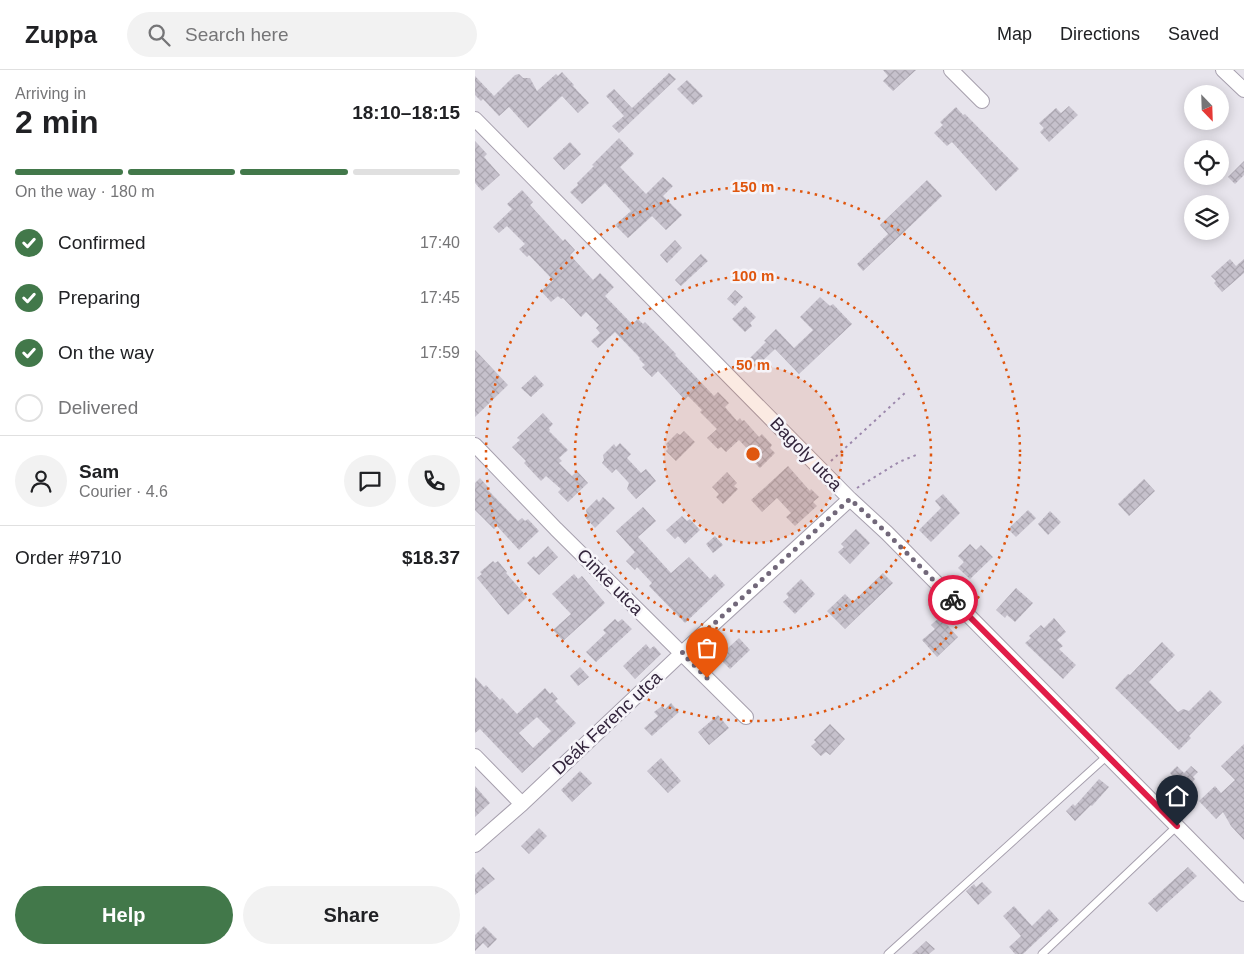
<!DOCTYPE html>
<meta charset="utf-8">
<style>
body{margin:0;font-family:Helvetica,sans-serif;background:#f2f2f2;color:#202124;height:100vh;display:flex;flex-direction:column;font-size:19px;white-space:nowrap}
*{box-sizing:border-box;margin:0}
p{font-size:16px;color:#757577}
.icon{flex:none;width:28px;height:28px;fill:none;stroke:currentColor;stroke-width:2;stroke-linecap:round;stroke-linejoin:round}
.map{position:relative;flex:1;overflow:hidden}
.details{display:flex;flex-direction:column;background:#fff;width:475px}
.details>*{flex:none}
.needle{width:32px;rotate:157deg}
.controls{position:absolute;left:709px;top:15px;display:grid;gap:10px}
.controls a{display:grid;place-items:center;width:45px;height:45px;border-radius:50%;background:#fff;box-shadow:0 2px 12px #0003;font-size:25px}
.pin{position:absolute;display:grid;place-items:center;width:42px;height:42px;color:#fff;margin:-51px -21px;border-radius:50% 50% 50% 0;rotate:-45deg;box-shadow:0 0 5px #0007}
.pin .icon{rotate:45deg}
.courier{position:absolute;display:grid;place-items:center;width:50px;height:50px;margin:-25px;border:4px solid #e11d48;border-radius:50%;background:#fff;color:#222;box-shadow:0 1px 6px #0007}
.head em{font-style:normal;font-weight:800}
.head div{display:flex;flex-direction:column-reverse}
.head{display:flex;align-items:center;justify-content:space-between;height:85px;padding:0 15px}
h1{font-size:32px;font-weight:800;line-height:38px}
.bar{display:grid;grid-template-columns:repeat(4,1fr);gap:8px 5px;align-content:center;height:60px;padding:0 15px}
.bar i{height:6px;border-radius:4px;background:#e0e0e0}
.bar .on{background:#42784a}
.bar p{grid-column:span 4}
.line{display:flex;align-items:center;gap:12px;padding:0 15px;border-top:1px solid #e0e0e0}
.line div{flex:1}
.round{display:grid;place-items:center;flex:none;width:52px;height:52px;border-radius:26px;background:#f2f2f2}
ol{padding:0 15px;list-style:none}
li{display:flex;align-items:center;gap:15px;height:55px}
li p{margin-inline-start:auto}
li .icon{padding:5px;border-radius:50%;background:#42784a;color:#fff;stroke-width:4}
li:last-child{color:#757577}
li i{width:28px;height:28px;border:2px solid #e0e0e0;border-radius:50%}
.cta{display:flex;gap:10px;margin-top:auto;padding:10px 15px}
.cta a{flex:1;height:58px;border-radius:30px;background:#42784a;color:#fff;font-size:20px;font-weight:800;line-height:58px;text-align:center}
.cta a+a{background:#f2f2f2;color:#202124}
header{display:flex;align-items:center;gap:30px;box-sizing:border-box;height:70px;padding:0 25px;background:#fff;border-bottom:1px solid #e0e0e0}
header strong{font-size:24px}
nav{display:flex;gap:28px;margin-inline-start:auto;font-size:18px}
.search{width:350px;height:45px;background:#f2f2f2;display:flex;align-items:center;gap:12px;box-sizing:border-box;padding:0 18px;border-radius:28px;color:#757577;font-size:19px}
main{display:flex;flex:1;min-height:0}
.map>svg:first-child{display:block}
</style>
<header>
<strong>Zuppa</strong>
<div class="search"><svg class="icon" aria-label="search" viewBox="0 0 24 24"><circle cx="10" cy="10" r="6"/><path d="M15 15l6 6"/></svg>Search here</div>
<nav><a>Map</a><a>Directions</a><a>Saved</a></nav>
</header>
<main>
<section class="details">
<div class="head"><div><h1>2 min</h1><p>Arriving in</p></div><em>18:10–18:15</em></div>
<div class="bar"><i class="on"></i><i class="on"></i><i class="on"></i><i></i><p>On the way · 180 m</p></div>
<ol>
<li><svg class="icon" aria-label="check" viewBox="0 0 24 24"><path d="M5 12l5 5 9-10"/></svg>Confirmed<p>17:40</p></li>
<li><svg class="icon" aria-label="check" viewBox="0 0 24 24"><path d="M5 12l5 5 9-10"/></svg>Preparing<p>17:45</p></li>
<li><svg class="icon" aria-label="check" viewBox="0 0 24 24"><path d="M5 12l5 5 9-10"/></svg>On the way<p>17:59</p></li>
<li><i></i>Delivered</li>
</ol>
<div class="line" style="height:90px"><a class="round"><svg class="icon" aria-label="person" viewBox="0 0 24 24"><circle cx="12" cy="8" r="4"/><path d="M4 21q1-7 8-7t8 7"/></svg></a><div><b>Sam</b><p>Courier · 4.6</p></div><a class="round"><svg class="icon" aria-label="chat" viewBox="0 0 24 24"><path d="M4 5h16v11H9l-5 4z"/></svg></a><a class="round"><svg class="icon" aria-label="phone" viewBox="0 0 24 24"><path d="M5 4h4l2 5-3 2q2 4 5 5l2-3 5 2v4C11 20 4 13 5 4z"/></svg></a></div>
<div class="line" style="height:65px"><div>Order #9710</div><b>$18.37</b></div>
<div class="cta"><a>Help</a><a>Share</a></div>
</section>
<div class="map">
<svg width="769" height="884" viewBox="0 0 769 884">
<defs>
<pattern id="building-cross-hatch" width="8" height="8" patternUnits="userSpaceOnUse" patternTransform="scale(1.25)"><rect width="8" height="8" fill="#c6c1cc"/><path d="M0 0l8 8M0 8l8-8" fill="none" stroke="#aba6b0"/></pattern>
</defs>
<rect width="100%" height="100%" fill="#e7e4ec"/>
<path fill="url(#building-cross-hatch)" fill-rule="evenodd" d="M 408,0 L 441,0 L 418,21 L 408,11 L 413,6 Z
M 87,2 L 99,15 L 98,16 L 114,33 L 103,43 L 87,26 L 53,58 L 34,37 L 24,46 L 8,29 L 6,31 L 0,25 L 0,6 L 19,26 L 40,5 L 44,4 L 48,8 L 55,8 L 62,21 L 81,4 L 83,6 Z
M 194,3 L 201,9 L 144,63 L 137,56 L 149,46 L 131,26 L 139,19 L 157,38 Z
M 212,10 L 228,26 L 218,35 L 202,19 Z
M 594,36 L 603,45 L 574,72 L 565,62 L 569,58 L 564,53 L 581,38 L 586,43 Z
M 481,37 L 488,45 L 490,44 L 544,99 L 521,121 L 477,72 L 472,76 L 459,63 L 468,55 L 465,52 Z
M 144,68 L 159,84 L 145,97 L 171,124 L 188,107 L 198,116 L 188,126 L 207,145 L 191,160 L 177,146 L 153,168 L 140,155 L 156,141 L 130,113 L 107,134 L 95,122 L 103,115 L 102,113 L 119,96 L 117,95 Z
M 0,71 L 12,84 L 9,87 L 25,105 L 7,121 L 0,113 Z
M 95,72 L 106,84 L 89,100 L 78,88 Z
M 769,91 L 769,105 L 760,114 L 753,107 Z
M 452,110 L 467,126 L 388,201 L 382,194 L 413,164 L 405,155 Z
M 47,120 L 58,132 L 55,135 L 88,171 L 90,169 L 100,180 L 95,185 L 118,210 L 125,203 L 139,217 L 130,226 L 157,254 L 163,249 L 168,254 L 170,252 L 201,284 L 200,285 L 239,326 L 243,322 L 254,333 L 250,337 L 262,351 L 265,348 L 267,351 L 269,350 L 284,367 L 287,364 L 297,375 L 295,378 L 300,383 L 285,398 L 276,389 L 279,386 L 264,370 L 251,382 L 246,377 L 243,379 L 232,368 L 242,359 L 225,342 L 227,340 L 213,326 L 210,330 L 183,301 L 177,307 L 167,297 L 170,295 L 164,289 L 165,288 L 140,262 L 123,278 L 116,271 L 125,263 L 121,258 L 124,255 L 111,242 L 106,247 L 88,228 L 86,229 L 83,226 L 76,232 L 66,221 L 78,210 L 54,185 L 52,187 L 44,179 L 50,174 L 32,156 L 24,163 L 18,157 L 37,139 L 32,134 Z
M 200,170 L 207,178 L 192,193 L 185,185 Z
M 226,184 L 233,191 L 206,216 L 200,210 Z
M 755,189 L 761,196 L 769,189 L 769,203 L 747,222 L 739,213 L 741,211 L 736,206 Z
M 260,220 L 268,227 L 260,236 L 252,229 Z
M 345,227 L 355,236 L 358,234 L 377,254 L 324,304 L 300,279 L 280,298 L 273,290 L 291,272 L 289,271 L 301,259 L 319,278 L 338,260 L 325,247 Z
M 270,236 L 281,247 L 275,253 L 277,256 L 270,262 L 257,249 Z
M 0,280 L 33,315 L 0,347 Z
M 60,305 L 69,315 L 56,327 L 46,318 Z
M 68,343 L 78,354 L 74,358 L 75,360 L 74,361 L 93,380 L 84,388 L 87,391 L 84,393 L 97,406 L 102,401 L 113,413 L 93,432 L 83,422 L 86,419 L 71,406 L 66,411 L 49,393 L 51,391 L 37,377 L 45,370 L 42,368 Z
M 209,361 L 220,372 L 201,391 L 191,381 L 193,379 L 191,374 L 202,363 L 205,365 Z
M 145,373 L 156,384 L 152,388 L 166,403 L 171,399 L 181,411 L 161,429 L 152,419 L 154,413 L 141,399 L 137,403 L 127,393 L 129,390 L 128,385 L 139,374 L 141,377 Z
M 313,396 L 335,421 L 336,419 L 344,427 L 338,432 L 342,436 L 320,456 L 311,447 L 316,443 L 302,428 L 287,442 L 276,430 Z
M 252,402 L 262,413 L 259,416 L 263,419 L 248,434 L 241,427 L 244,424 L 237,417 Z
M 5,408 L 13,417 L 12,419 L 43,451 L 47,448 L 50,451 L 53,449 L 64,461 L 44,480 L 22,456 L 19,459 L 0,440 L 0,413 Z
M 669,409 L 680,421 L 654,446 L 643,434 Z
M 468,424 L 485,443 L 456,472 L 444,460 L 466,438 L 460,431 Z
M 128,427 L 140,438 L 120,458 L 110,447 L 112,445 L 111,440 L 122,429 L 124,432 Z
M 168,437 L 181,451 L 163,467 L 196,503 L 214,487 L 235,509 L 240,504 L 250,515 L 210,553 L 174,516 L 177,513 L 162,497 L 160,500 L 151,491 L 160,482 L 141,461 Z
M 553,440 L 561,448 L 541,467 L 533,459 Z
M 575,441 L 586,452 L 573,465 L 563,454 Z
M 207,446 L 212,451 L 215,449 L 225,460 L 210,474 L 203,466 L 200,469 L 191,460 Z
M 381,459 L 395,473 L 375,494 L 363,482 L 369,477 L 366,474 Z
M 240,466 L 248,475 L 238,483 L 231,474 Z
M 495,474 L 501,480 L 506,475 L 518,487 L 495,509 L 483,498 L 489,492 L 483,486 Z
M 73,476 L 83,487 L 64,505 L 52,493 L 59,486 L 61,488 Z
M 18,491 L 20,493 L 23,491 L 32,502 L 31,503 L 52,527 L 33,545 L 2,508 L 7,504 L 5,502 Z
M 408,503 L 418,513 L 370,559 L 352,541 L 370,524 L 378,532 Z
M 99,504 L 103,509 L 107,506 L 130,533 L 88,571 L 78,560 L 96,544 L 77,524 Z
M 326,509 L 340,524 L 320,544 L 308,532 L 314,527 L 311,524 Z
M 541,518 L 558,533 L 540,552 L 532,545 L 530,548 L 521,540 Z
M 465,547 L 483,567 L 462,587 L 447,570 L 460,559 L 456,555 Z
M 579,548 L 591,562 L 582,570 L 588,576 L 584,579 L 601,595 L 588,609 L 550,573 L 556,568 L 554,566 L 566,555 L 569,558 Z
M 140,549 L 143,552 L 147,549 L 157,559 L 121,592 L 111,582 L 131,563 L 128,560 Z
M 264,568 L 275,580 L 255,599 L 240,584 L 249,576 L 252,579 Z
M 687,572 L 700,585 L 674,612 L 703,642 L 708,639 L 714,641 L 735,620 L 747,632 L 714,666 L 716,668 L 704,680 L 640,618 L 653,604 L 655,605 Z
M 171,574 L 175,579 L 179,576 L 186,584 L 160,609 L 148,596 Z
M 105,597 L 114,607 L 103,616 L 95,606 Z
M 0,607 L 9,617 L 11,615 L 25,630 L 27,628 L 42,644 L 70,618 L 75,624 L 77,622 L 83,629 L 80,631 L 101,653 L 47,703 L 5,659 L 0,663 ZM 62,647 L 76,661 L 58,678 L 44,663 Z
M 196,633 L 204,642 L 177,666 L 169,658 L 183,646 L 179,642 L 187,636 L 190,639 Z
M 243,645 L 254,658 L 234,675 L 223,662 Z
M 355,654 L 370,669 L 355,685 L 351,682 L 346,686 L 336,676 L 341,672 L 339,670 Z
M 769,674 L 769,770 L 756,756 L 748,742 L 741,749 L 724,731 L 740,716 L 746,723 L 760,710 L 746,696 Z
M 186,688 L 206,711 L 193,723 L 172,701 Z
M 702,696 L 709,703 L 716,696 L 723,702 L 718,707 L 720,709 L 709,720 L 700,711 L 702,710 L 695,703 Z
M 105,701 L 117,713 L 97,732 L 86,720 Z
M 624,709 L 634,717 L 617,736 L 616,735 L 600,751 L 591,741 L 598,734 L 600,736 Z
M 0,716 L 15,733 L 0,747 Z
M 64,758 L 72,766 L 54,784 L 46,776 Z
M 8,797 L 20,809 L 0,825 L 0,805 Z
M 713,797 L 722,806 L 682,842 L 673,833 Z
M 507,812 L 517,822 L 503,835 L 491,821 L 499,814 L 501,817 Z
M 539,836 L 557,856 L 574,839 L 584,850 L 548,884 L 540,884 L 534,877 L 546,866 L 528,846 Z
M 9,856 L 22,869 L 13,878 L 8,873 L 0,881 L 0,865 Z
M 451,871 L 460,879 L 454,884 L 437,884 Z"/>
<g fill="none" stroke-linecap="round" stroke-linejoin="round">
<g stroke="#a69fad" stroke-width="9">
<path id="lane" d="M 413,884 L 632,686
M 567,884 L 702,756"/>
</g>
<g stroke="#a69fad" stroke-width="16">
<path id="street" d="M 476,0 L 507,31
M 748,0 L 769,20
M 0,49 L 375,429 L 412,463 L 769,824
M 0,375 L 81,459 L 271,647
M 0,686 L 47,734
M 0,775 L 47,734 L 207,583 L 375,429"/>
</g>
<path stroke="#9c88ac" stroke-width="2" stroke-dasharray="2.5 4" stroke-linecap="butt" d="M 356,391 L 430,323
M 382,418 L 424,392 L 441,385"/>
<use href="#lane" stroke="#fff" stroke-width="7"/>
<use href="#street" stroke="#fff" stroke-width="14"/>
</g>
<g fill="none" stroke-linecap="round" stroke-linejoin="round">
<path stroke="#72687a" stroke-width="5" stroke-dasharray="0 9" d="M 232,608 L 207,583 L 375,429 L 412,463 L 478,530"/>
<path stroke="#e11d48" stroke-width="6" d="M 478,530 L 702,756"/>
</g>
<circle cx="278" cy="384" r="89" fill="#df560e" fill-opacity=".12"/>
<g fill="none" stroke="#df560e" stroke-width="2.5" stroke-dasharray="2.5 5">
<circle cx="278" cy="384" r="89"/>
<circle cx="278" cy="384" r="178"/>
<circle cx="278" cy="384" r="267"/>
</g>
<g text-anchor="middle" dominant-baseline="central" stroke-width="5" stroke-linejoin="round" paint-order="stroke">
<g font-size="18" fill="#33253c" stroke="#f6f4f9">
<text transform="translate(331 384) rotate(46)">Bagoly utca</text>
<text transform="translate(135 512) rotate(45)">Cinke utca</text>
<text transform="translate(132 653) rotate(-43)">Deák Ferenc utca</text>
</g>
</g>
<circle cx="278" cy="384" r="8" fill="#df560e" stroke="#f6f4f9" stroke-width="2.5"/>
<g font-size="15" text-anchor="middle" font-weight="bold" fill="#df560e" stroke="#f6f4f9" stroke-width="5" stroke-linejoin="round" paint-order="stroke">
<text x="278" y="122">150 m</text>
<text x="278" y="211">100 m</text>
<text x="278" y="300">50 m</text>
</g>
</svg>
<div class="controls">
<a><svg class="needle" viewBox="-14 -14 28 28"><path d="M0-13l5 13h-10z" fill="#e53935"/><path d="M0 13l5-13h-10z" fill="#757577"/></svg></a>
<a><svg class="icon" aria-label="locate" viewBox="0 0 24 24"><circle cx="12" cy="12" r="6"/><path d="M12 2v4M12 18v4M2 12h4M18 12h4"/></svg></a>
<a><svg class="icon" aria-label="layers" viewBox="0 0 24 24"><path d="M12 4l9 5-9 5-9-5zM3 14l9 5 9-5"/></svg></a>
</div>
<div class="pin" style="left:232px;top:608px;background:#ea580c"><svg class="icon" aria-label="bag" viewBox="0 0 24 24"><path d="M5 8h14l-1 12H6zM9 8a3 3 0 0 1 6 0"/></svg></div>
<div class="pin" style="left:702px;top:756px;background:#1f2937"><svg class="icon" aria-label="home" viewBox="0 0 24 24"><path d="M3 11l9-7 9 7M6 9v11h12V9"/></svg></div>
<div class="courier" style="left:478px;top:530px"><svg class="icon" aria-label="bike" viewBox="0 0 24 24"><circle cx="6" cy="16" r="4"/><circle cx="18" cy="16" r="4"/><path d="M6 16l4-8h5l3 8M10 8l3 8H6M13 5h3"/></svg></div>
</div>
</main>
